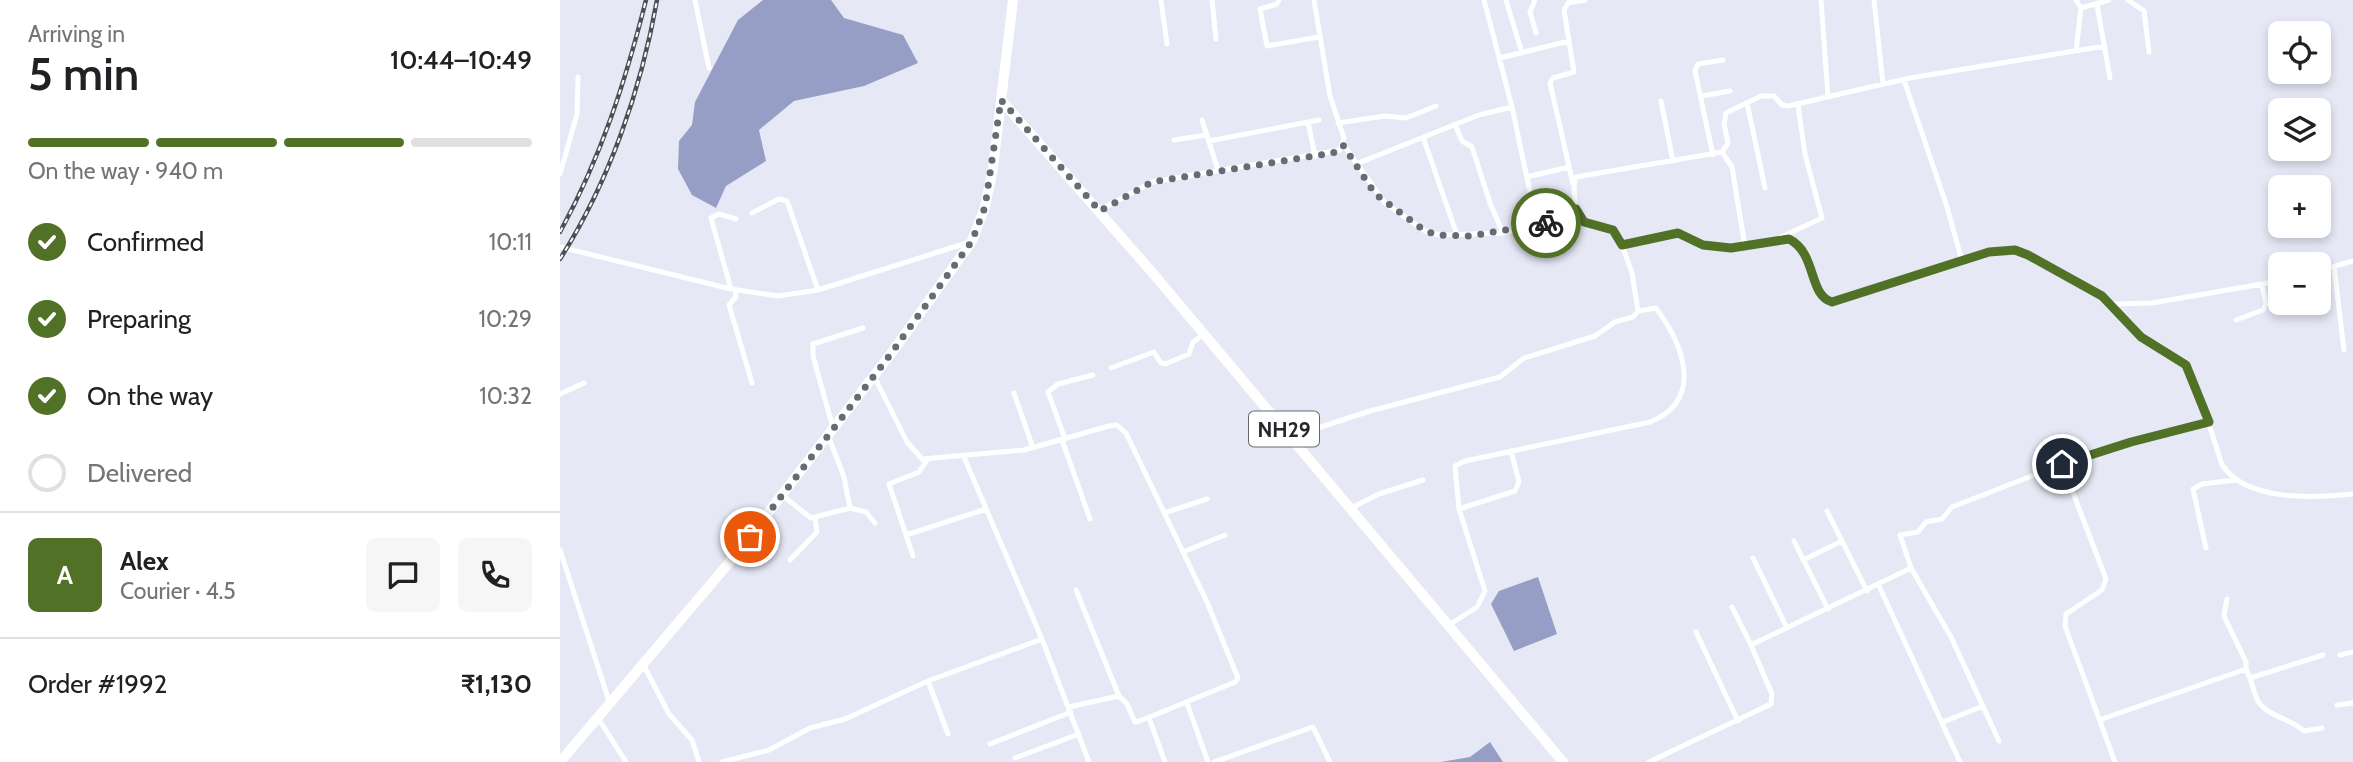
<!DOCTYPE html>
<meta charset="utf-8">
<style>
body{margin:0;font-family:Cabin,sans-serif;background:#f6f6f6;color:#202124;height:100vh;display:flex;flex-direction:column;font-size:26px;white-space:nowrap}
*{box-sizing:border-box;margin:0}
p{font-size:23px;color:#757577}
.icon{flex:none;width:38px;height:38px;fill:none;stroke:currentColor;stroke-width:2;stroke-linecap:round;stroke-linejoin:round}
.map{position:relative;flex:1;overflow:hidden}
.details{display:flex;flex-direction:column;background:#fff;width:560px}
.details>*{flex:none}
.fabs{position:absolute;left:1708px;top:21px;display:grid;gap:14px}
.fabs a{display:grid;place-items:center;width:63px;height:63px;border-radius:10px;background:#fff;box-shadow:0 4px 10px #0003;font-size:35px}
.pin{position:absolute;display:grid;place-items:center;width:60px;height:60px;color:#fff;margin:-30px;border:4px solid #fff;border-radius:50%;box-shadow:0 2px 7px #0007}
.courier{position:absolute;display:grid;place-items:center;width:70px;height:70px;margin:-35px;border:5px solid #517127;border-radius:50%;background:#fff;color:#222;box-shadow:0 2px 9px #0007}
.headline em{font-style:normal;font-weight:600}
.headline div{display:flex;flex-direction:column-reverse}
.headline{display:flex;align-items:center;justify-content:space-between;height:119px;padding:0 28px}
h1{font-size:46px;font-weight:600;line-height:52px}
.bar{display:grid;grid-template-columns:repeat(4,1fr);gap:10px 7px;align-content:center;height:84px;padding:0 28px}
.bar i{height:9px;border-radius:5px;background:#e0e0e0}
.bar .selected{background:#517127}
.bar p{grid-column:span 4}
.line{display:flex;align-items:center;gap:18px;padding:0 28px;border-top:2px solid #e0e0e0}
.line div{flex:1}
.round{display:grid;place-items:center;flex:none;width:74px;height:74px;border-radius:10px;background:#f6f6f6}
ol{padding:0 28px;list-style:none}
li{display:flex;align-items:center;gap:21px;height:77px}
li p{margin-inline-start:auto}
li .icon{padding:7px;border-radius:50%;background:#517127;color:#fff;stroke-width:4}
li:last-child{color:#757577}
li i{width:38px;height:38px;border:4px solid #e0e0e0;border-radius:50%}
main{display:flex;flex:1;min-height:0}
.map>svg:first-child{display:block}
</style>
<main>
<section class="details">
<div class="headline"><div><h1>5 min</h1><p>Arriving in</p></div><em>10:44–10:49</em></div>
<div class="bar"><i class="selected"></i><i class="selected"></i><i class="selected"></i><i></i><p>On the way · 940 m</p></div>
<ol>
<li><svg class="icon" aria-label="check" viewBox="0 0 24 24"><path d="M5 12l5 5 9-10"/></svg>Confirmed<p>10:11</p></li>
<li><svg class="icon" aria-label="check" viewBox="0 0 24 24"><path d="M5 12l5 5 9-10"/></svg>Preparing<p>10:29</p></li>
<li><svg class="icon" aria-label="check" viewBox="0 0 24 24"><path d="M5 12l5 5 9-10"/></svg>On the way<p>10:32</p></li>
<li><i></i>Delivered</li>
</ol>
<div class="line" style="height:126px"><b class="round" style="background:#517127;color:#fff">A</b><div><b>Alex</b><p>Courier · 4.5</p></div><a class="round"><svg class="icon" aria-label="chat" viewBox="0 0 24 24"><path d="M4 5h16v11H9l-5 4z"/></svg></a><a class="round"><svg class="icon" aria-label="phone" viewBox="0 0 24 24"><path d="M5 4h4l2 5-3 2q2 4 5 5l2-3 5 2v4C11 20 4 13 5 4z"/></svg></a></div>
<div class="line" style="height:91px"><div>Order #1992</div><b>₹1,130</b></div>
</section>
<div class="map">
<svg width="1793" height="762" viewBox="0 0 1793 762">
<rect width="100%" height="100%" fill="#e6e8f6"/>
<path fill="#979ec5" d="M 203,0 L 271,0 L 284,18 L 343,35 L 358,63 L 304,86 L 234,101 L 199,130 L 206,161 L 166,186 L 156,208 L 132,195 L 118,169 L 119,141 L 132,125 L 135,102 L 178,20 Z
M 978,577 L 997,634 L 954,651 L 931,604 L 939,591 Z
M 930,742 L 943,762 L 881,762 L 910,757 Z"/>
<g fill="none" stroke-linecap="round" stroke-linejoin="round">
<path stroke="#fff" stroke-width="5" d="M 135,0 L 149,68
M 601,0 L 607,44
M 652,0 L 656,39
M 719,0 L 717,4 L 700,9 L 707,46 L 759,37
M 924,0 L 952,107 L 977,225
M 946,0 L 962,53
M 975,0 L 970,12 L 976,33
M 1261,0 L 1268,96
M 1314,0 L 1323,84
M 1516,0 L 1521,8 L 1549,0
M 1568,0 L 1584,11 L 1589,52
M 1537,5 L 1550,78
M 1516,51 L 1521,8
M 940,58 L 1009,41
M 1344,80 L 1387,207 L 1402,261
M 1142,96 L 1170,91
M 1101,101 L 1113,161
M 1187,103 L 1205,188
M 642,120 L 658,170
M 748,122 L 755,156
M 778,123 L 825,116 L 846,118 L 876,106
M 895,124 L 902,141 L 912,147 L 930,203 L 943,233
M 863,137 L 897,235
M 614,140 L 647,135
M 649,141 L 759,120
M 783,144 L 825,203 L 865,231 L 879,235 L 943,233 L 1012,216 C 1020,203 1010,190 1016,177 L 1162,152 L 1168,143 L 1164,124 L 1166,113 L 1201,96 L 1214,96 L 1222,105 L 1228,106 L 1350,78 L 1545,46
M 1162,152 L 1172,167 L 1185,247
M 1153,155 L 1135,71 L 1138,64 L 1163,60
M 796,164 L 919,115 L 952,107
M 0,174 L 17,114 L 18,77
M 967,177 L 1009,167
M 1013,184 L 990,83 L 993,78 L 1014,72 L 1004,10 L 1008,3 L 1025,0
M 1016,209 L 1024,222 L 1053,230 L 1062,245 L 1118,233 L 1143,245 L 1171,248 L 1229,239 C 1257,252 1248,295 1272,302 L 1429,252 L 1455,250 L 1468,255 L 1542,295 L 1581,337 L 1626,365 L 1636,384 L 1662,465 C 1687,502 1754,498 1793,494
M 540,210 L 592,182 L 780,150 L 784,138 L 770,96 L 754,0
M 192,213 L 219,199 L 227,201 L 258,290
M 1221,237 L 1262,218 L 1245,154 L 1238,105
M 0,247 L 171,289 L 218,296 L 258,290 L 410,242
M 1774,267 L 1784,350
M 1759,271 L 1793,261
M 171,289 L 151,218 L 159,214 L 176,219
M 175,290 L 176,297 L 169,305 L 192,383
M 1552,304 L 1592,303 L 1720,281
M 1676,320 L 1703,310 L 1706,304 L 1702,285
M 551,368 L 594,352 L 600,362 L 605,364 L 629,354 L 633,342 L 644,334
M 314,376 L 347,442 L 362,459 L 464,450 L 549,426 L 557,425 L 566,433 L 647,602 L 678,678 L 675,682 L 580,721 L 575,722 L 567,704 L 559,696 L 509,707
M 454,393 L 473,448
M 0,394 L 24,383
M 273,428 L 253,356 L 253,344 L 303,328
M 268,435 L 284,477 L 290,508 L 306,512 L 315,523
M 730,437 L 810,411 L 940,377 L 964,358 L 1035,336 L 1055,322 L 1073,317 L 1078,311 L 1072,273 L 1062,245
M 505,439 L 488,392 L 498,384 L 533,375
M 502,440 L 530,519
M 404,457 L 482,639 L 529,762
M 1502,464 L 1546,579 L 1542,590 L 1506,614 L 1505,626 L 1555,762
M 222,495 L 251,518 L 290,508
M 791,508 L 819,494 L 863,480
M 899,509 L 955,491 L 959,482 L 951,451
M 1267,511 L 1307,591
M 604,513 L 647,499
M 346,535 L 426,509
M 1234,541 L 1268,609
M 1646,548 L 1633,489 L 1642,484 L 1676,480
M 0,550 L 50,704
M 623,552 L 665,535
M 353,556 L 329,484 L 359,472 L 367,460
M 1193,558 L 1227,628
M 230,560 L 257,532 L 255,518
M 1243,560 L 1282,541
M 1319,586 L 1400,762
M 516,590 L 559,696
M 1667,599 L 1664,616 L 1686,662 L 1686,669
M 1172,607 L 1191,645
M 889,625 L 917,607 L 925,591 L 899,509 L 895,466 L 905,461 L 1090,422 C 1145,400 1123,344 1096,308 L 1078,311
M 1136,632 L 1178,721
M 1780,655 L 1793,652
M 83,664 L 109,714 L 132,740 L 139,762
M 1690,678 C 1693,686 1695,698 1700,704 C 1710,717 1732,719 1744,731 L 1762,728
M 368,681 L 388,734
M 627,703 L 648,762
M 1777,705 L 1793,703
M 38,718 L 66,762
M 589,718 L 605,762
M 1542,719 L 1686,669 L 1690,678 L 1763,655
M 1383,722 L 1423,706
M 1439,741 L 1391,637 L 1351,568 L 1340,535 L 1358,532 L 1366,522 L 1382,519 L 1392,507 L 1523,456 L 1649,423
M 430,744 L 511,712
M 455,758 L 519,734
M 162,762 L 209,750 L 250,728 L 285,719 L 368,681 L 482,639
M 654,762 L 753,727 L 770,762
M 1089,762 L 1211,704 L 1212,694 L 1191,645 L 1351,568"/>
<path stroke="#fff" stroke-width="10" d="M 441,100 L 591,271 L 1003,762
M 0,762 L 173,558 L 330,355 L 412,241 L 425,207 L 433,168 L 453,0"/>
<g stroke="#4e4f56" stroke-width="4.5">
<path id="rail" d="M 0,232 C 41,157 65,83 86,0
M 0,259 C 49,182 81,90 97,0"/>
</g>
<use href="#rail" stroke="#fff" stroke-width="2" stroke-dasharray="5" stroke-linecap="butt"/>
</g>
<g fill="none" stroke-linecap="round" stroke-linejoin="round">
<path stroke="#696b73" stroke-width="7" stroke-dasharray="0 12.6" d="M 190,537 L 330,355 L 412,241 L 425,207 L 441,100 L 540,211 L 592,182 L 773,153 L 783,145 L 815,194 L 865,231 L 879,235 L 910,236 L 986,223"/>
<path stroke="#517127" stroke-width="9" d="M 986,223 L 1012,216 L 1016,209 L 1024,222 L 1053,230 L 1062,245 L 1118,233 L 1143,245 L 1171,248 L 1229,239 C 1257,253 1248,295 1272,302 L 1429,252 L 1455,250 L 1468,255 L 1542,296 L 1581,337 L 1626,365 L 1649,422 L 1571,442 L 1502,464"/>
</g>
<g text-anchor="middle" dominant-baseline="central" stroke-width="6" stroke-linejoin="round" paint-order="stroke">
<rect fill="#fff" stroke="#67686b" stroke-width="2" x="689" y="411.5" width="70" height="35" rx="5"/>
<g font-size="21" font-weight="bold" fill="#26272c">
<text x="724" y="429">NH29</text>
</g>
</g>
</svg>
<div class="fabs">
<a><svg class="icon" aria-label="locate" viewBox="0 0 24 24"><circle cx="12" cy="12" r="6"/><path d="M12 2v4M12 18v4M2 12h4M18 12h4"/></svg></a>
<a><svg class="icon" aria-label="layers" viewBox="0 0 24 24"><path d="M12 4l9 5-9 5-9-5zM3 14l9 5 9-5"/></svg></a>
<a>+</a>
<a>−</a>
</div>
<div class="pin" style="left:190px;top:537px;background:#ea580c"><svg class="icon" aria-label="bag" viewBox="0 0 24 24"><path d="M5 8h14l-1 12H6zM9 8a3 3 0 0 1 6 0"/></svg></div>
<div class="pin" style="left:1502px;top:464px;background:#1f2937"><svg class="icon" aria-label="home" viewBox="0 0 24 24"><path d="M3 11l9-7 9 7M6 9v11h12V9"/></svg></div>
<div class="courier" style="left:986px;top:223px"><svg class="icon" aria-label="bike" viewBox="0 0 24 24"><circle cx="6" cy="16" r="4"/><circle cx="18" cy="16" r="4"/><path d="M6 16l4-8h5l3 8M10 8l3 8H6M13 5h3"/></svg></div>
</div>
</main>
